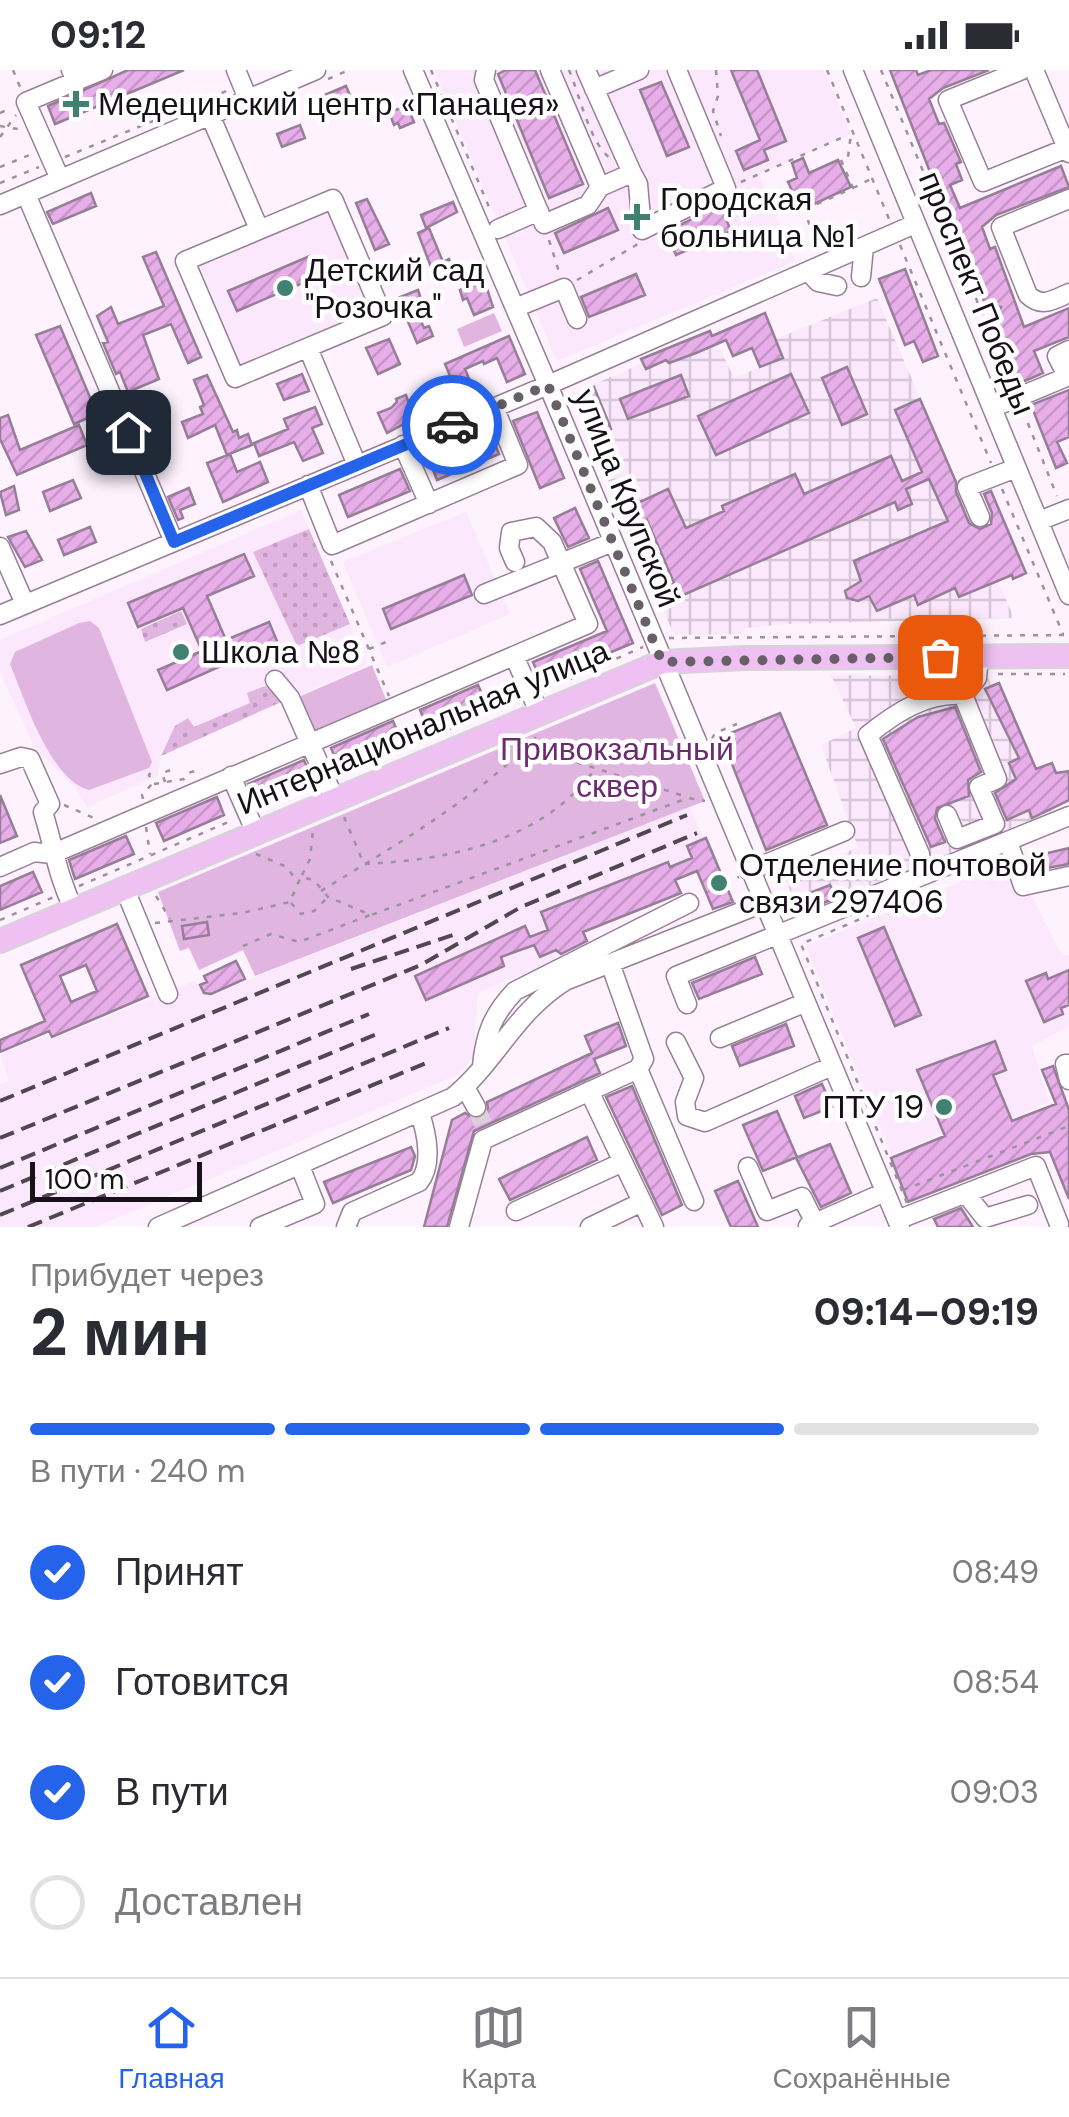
<!DOCTYPE html>
<html lang="ru">
<meta charset="utf-8">
<style>
body{margin:0;font-family:"DM Sans",sans-serif;background:#f2f2f3;color:#2b2b33;height:100vh;display:flex;flex-direction:column;font-size:38px;white-space:nowrap}
*{box-sizing:border-box;margin:0}
p{font-size:32px;color:#7c7c81}
.icon{flex:none;width:55px;height:55px;fill:none;stroke:currentColor;stroke-width:2;stroke-linecap:round;stroke-linejoin:round}
.map{position:relative;height:1157px;overflow:hidden}
.side{display:flex;flex-direction:column;background:#fff;flex:1}
.side>*{flex:none}
.scale{position:absolute;left:30px;bottom:25px;width:172px;box-sizing:border-box;padding-left:10px;border:5px solid #181019;border-top:0;font-size:28px;line-height:35px;white-space:nowrap;color:#181019;-webkit-text-stroke:8px #fff;paint-order:stroke}
.pin{position:absolute;display:grid;place-items:center;width:85px;height:85px;color:#fff;margin:-42px;border-radius:20px;box-shadow:0 5px 15px #0006}
.courier{position:absolute;display:grid;place-items:center;width:100px;height:100px;margin:-50px;border:8px solid #2563eb;border-radius:50%;background:#fff;color:#222;box-shadow:0 2px 12px #0007}
.summary em{font-style:normal;font-weight:800}
.summary div{display:flex;flex-direction:column-reverse}
.summary{display:flex;align-items:center;justify-content:space-between;height:170px;padding:0 30px}
h1{font-size:65px;font-weight:800;line-height:75px}
.bar{display:grid;grid-template-columns:repeat(4,1fr);gap:15px 10px;align-content:center;height:120px;padding:0 30px}
.bar i{height:12px;border-radius:8px;background:#e1e1e2}
.bar .current{background:#2563eb}
.bar p{grid-column:span 4}
ol{padding:0 30px;list-style:none}
li{display:flex;align-items:center;gap:30px;height:110px}
li p{margin-inline-start:auto}
li .icon{padding:10px;border-radius:50%;background:#2563eb;color:#fff;stroke-width:4}
li:last-child{color:#7c7c81}
li i{width:55px;height:55px;border:5px solid #e1e1e2;border-radius:50%}
.status{display:flex;justify-content:space-between;align-items:center;height:70px;padding:0 50px;background:#fff;direction:ltr}
.status svg{height:28px;fill:currentColor}
.tab-bar{display:flex;justify-content:space-around;align-items:center;height:140px;border-top:2px solid #e1e1e2;background:#fff;font-size:28px;color:#7c7c81}
.tab-bar a{display:grid;justify-items:center;gap:5px}
.tab-bar .current{color:#2563eb}
.map>svg:first-child{display:block}
</style>
<div class="status"><b>09:12</b><svg viewBox="0 0 49 12"><path d="M0 12V9h3v3zM5 12V6h3v6zM10 12V3h3v9zM15 12V0h3v12zM26 1h20v11H26zM47 4h2v5h-2z"/></svg></div>
<div class="map">
<svg width="1069" height="1157" viewBox="0 0 1069 1157">
<defs>
<pattern id="industrial-grid" width="8" height="8" patternUnits="userSpaceOnUse" patternTransform="scale(2.5)"><rect width="8" height="8" fill="#fbe8fc"/><path d="M0 4h8M4 0v8" fill="none" stroke="#d6c6d7"/></pattern>
<pattern id="grass-dots" width="8" height="8" patternUnits="userSpaceOnUse" patternTransform="scale(2.5)"><rect width="8" height="8" fill="#e0b6e1"/><path d="M2 2h.1M6 6h.1" fill="none" stroke="#bf9bc0" stroke-width="1.8" stroke-linecap="round"/></pattern>
<pattern id="building-hatch" width="6" height="6" patternUnits="userSpaceOnUse" patternTransform="scale(2.5)"><rect width="6" height="6" fill="#e8aeea"/><path d="M-1 1l2-2M0 6l6-6M5 7l2-2" fill="none" stroke="#c695c8"/></pattern>
</defs>
<rect width="100%" height="100%" fill="#fdf2fd"/>
<path fill="#fbe8fc" d="M 434,0 L 824,0 L 851,64 L 759,104 L 795,191 L 557,291 Z
M 324,137 L 374,244 L 241,298 L 198,191 Z
M 301,440 L 367,595 L 161,686 L 158,706 L 87,737 L 77,720 L 34,676 L 0,602 L 0,570 Z
M 466,442 L 510,544 L 387,597 L 343,492 Z
M 690,737 L 704,769 L 687,776 L 692,788 L 670,797 L 667,792 L 541,842 L 558,885 L 547,894 L 478,923 L 473,988 L 457,1005 L 95,1157 L 0,1157 L 0,1014 L 9,1010 L 0,985 L 47,965 L 50,970 L 195,911 L 207,926 Z
M 1012,790 L 1016,823 L 1031,824 L 1062,886 L 1069,885 L 1069,956 L 1032,976 L 1049,1032 L 978,1063 L 950,1084 L 940,1064 L 891,1085 L 806,876 Z"/>
<path fill="url(#industrial-grid)" d="M 877,228 L 1014,548 L 785,554 L 746,558 L 742,564 L 674,565 L 571,324 L 643,293 L 647,299 L 666,290 L 669,293 L 714,276 L 716,280 L 720,279 L 734,308 L 783,288 L 776,269 Z
M 831,605 L 942,606 L 949,609 L 960,606 L 988,608 L 991,616 L 999,613 L 1054,740 L 801,848 L 786,810 L 858,777 L 821,675 L 856,658 Z"/>
<path fill="url(#grass-dots)" d="M 309,459 L 350,554 L 297,576 L 253,482 Z
M 181,541 L 187,554 L 145,572 L 141,559 Z
M 265,616 L 283,631 L 161,686 L 175,656 L 188,648 L 194,657 L 250,633 L 247,623 Z"/>
<path fill="#e0b6e1" d="M 494,243 L 502,261 L 464,277 L 457,259 Z
M 90,551 L 99,558 L 152,692 L 149,698 L 89,720 C 50,710 25,630 10,594 L 15,582 L 79,553 Z
M 372,595 L 389,637 L 312,669 L 294,629 Z
M 655,613 L 705,731 L 255,906 L 243,880 L 199,900 L 189,878 L 180,881 L 158,822 Z"/>
<path fill="url(#building-hatch)" stroke="#967e97" stroke-width="2.5" fill-rule="evenodd" d="M 128,0 L 184,0 L 55,54 L 48,36 Z
M 506,0 L 535,0 L 583,114 L 549,128 L 498,4 Z
M 731,0 L 757,0 L 786,71 L 764,80 L 768,90 L 744,100 L 736,81 L 760,70 Z
M 890,0 L 916,0 L 918,5 L 931,0 L 989,0 L 943,18 L 929,29 L 939,54 L 944,53 L 961,92 L 956,94 L 962,110 L 950,115 L 960,138 L 1061,96 L 1069,117 L 996,145 L 982,157 L 990,179 L 995,177 L 1024,257 L 1069,238 L 1069,267 L 1034,281 L 1043,303 L 1020,313 L 1007,280 L 1002,282 L 994,251 L 1001,237 L 984,231 L 938,120 L 939,104 L 932,107 Z
M 661,12 L 689,77 L 667,86 L 640,20 Z
M 346,16 L 352,30 L 326,41 L 320,27 Z
M 407,36 L 414,52 L 400,58 L 398,53 L 394,55 L 389,42 Z
M 300,55 L 305,68 L 282,77 L 277,64 Z
M 803,88 L 809,103 L 838,90 L 851,117 L 801,140 L 788,112 L 797,108 L 792,93 Z
M 91,123 L 96,136 L 53,154 L 47,142 Z
M 367,129 L 389,174 L 375,180 L 356,133 Z
M 453,132 L 457,142 L 426,158 L 421,145 Z
M 720,135 L 731,161 L 676,185 L 666,162 Z
M 608,138 L 618,160 L 564,183 L 555,163 Z
M 429,158 L 443,192 L 449,189 L 455,203 L 436,210 L 418,163 Z
M 156,182 L 201,287 L 188,293 L 171,254 L 143,265 L 159,309 L 128,322 L 120,302 L 116,304 L 103,273 L 108,272 L 97,246 L 111,237 L 118,254 L 164,236 L 143,187 Z
M 310,186 L 319,206 L 237,241 L 228,221 Z
M 478,191 L 493,237 L 474,245 L 467,228 L 463,230 L 460,220 L 465,218 L 457,200 Z
M 905,199 L 938,286 L 923,292 L 914,271 L 905,275 L 879,209 Z
M 636,204 L 645,225 L 589,247 L 581,227 Z
M 418,220 L 421,229 L 413,232 L 424,258 L 429,256 L 433,266 L 417,273 L 398,228 Z
M 765,243 L 783,288 L 760,297 L 752,278 L 733,286 L 726,270 L 696,283 L 669,293 L 666,290 L 646,299 L 641,289 L 710,261 L 712,266 Z
M 60,256 L 97,344 L 74,354 L 36,265 Z
M 509,266 L 525,304 L 507,312 L 497,288 L 484,294 L 483,291 L 465,299 L 475,323 L 461,329 L 460,325 L 414,343 L 415,348 L 387,363 L 378,343 L 391,338 L 397,332 L 396,329 L 406,325 L 408,331 L 453,313 L 445,294 Z
M 389,269 L 400,294 L 378,304 L 366,278 Z
M 847,297 L 867,344 L 842,355 L 822,308 Z
M 302,304 L 309,321 L 284,330 L 277,314 Z
M 791,304 L 809,343 L 716,385 L 698,346 Z
M 207,305 L 233,362 L 237,360 L 239,368 L 248,364 L 252,375 L 227,385 L 215,355 L 188,368 L 182,352 L 203,344 L 200,337 L 204,335 L 194,310 Z
M 681,305 L 689,326 L 628,349 L 620,329 Z
M 594,317 L 611,359 L 597,364 L 580,323 Z
M 1069,320 L 1069,367 L 1057,372 L 1067,393 L 1056,398 L 1031,335 Z
M 920,329 L 956,412 L 956,422 L 969,453 L 980,459 L 991,454 L 992,443 L 984,424 L 991,421 L 1026,503 L 1013,509 L 1012,505 L 959,527 L 955,518 L 918,535 L 914,525 L 877,541 L 869,526 L 858,531 L 847,528 L 845,521 L 861,511 L 854,491 L 948,451 L 929,409 L 906,419 L 912,434 L 898,440 L 895,432 L 674,529 L 668,515 L 674,513 L 647,450 L 639,454 L 631,436 L 668,419 L 686,458 L 724,441 L 722,436 L 795,404 L 804,424 L 891,386 L 902,411 L 922,402 L 895,340 Z
M 315,337 L 322,354 L 312,358 L 323,383 L 303,391 L 294,372 L 259,386 L 254,373 L 288,359 L 284,349 Z
M 537,342 L 564,408 L 540,418 L 513,351 Z
M 8,345 L 20,380 L 79,355 L 87,375 L 17,405 L 0,369 L 0,348 Z
M 490,361 L 499,384 L 437,410 L 428,387 Z
M 230,384 L 237,402 L 260,392 L 268,412 L 223,432 L 207,393 Z
M 400,399 L 410,421 L 348,447 L 339,425 Z
M 73,410 L 81,428 L 50,441 L 43,422 Z
M 14,416 L 19,440 L 6,445 L 0,422 Z
M 189,418 L 195,434 L 180,440 L 183,448 L 178,450 L 168,427 Z
M 575,438 L 589,468 L 568,477 L 554,448 Z
M 90,457 L 96,472 L 64,485 L 58,470 Z
M 26,461 L 42,490 L 25,497 L 8,467 Z
M 244,484 L 254,506 L 207,526 L 226,570 L 269,552 L 277,571 L 167,620 L 158,600 L 202,581 L 183,538 L 138,557 L 128,533 Z
M 598,491 L 633,573 L 541,611 L 533,592 L 607,561 L 580,499 Z
M 464,505 L 472,525 L 391,559 L 383,539 Z
M 999,613 L 1036,699 L 1052,693 L 1056,703 L 1069,701 L 1069,730 L 1032,748 L 1029,740 L 1007,750 L 995,723 L 1016,709 L 1009,693 L 1019,688 L 985,619 Z
M 478,615 L 486,633 L 428,659 L 420,640 Z
M 955,637 L 981,702 L 968,710 L 969,726 L 937,738 L 935,749 L 945,772 L 931,777 L 883,669 L 918,647 Z
M 780,643 L 827,755 L 766,780 L 730,689 L 726,691 L 722,681 L 726,679 L 721,667 Z
M 393,651 L 401,670 L 339,697 L 331,678 Z
M 304,690 L 310,705 L 254,728 L 248,714 Z
M 0,725 L 17,766 L 0,773 Z
M 217,727 L 224,745 L 164,771 L 156,753 Z
M 126,766 L 134,784 L 75,809 L 69,790 Z
M 706,768 L 733,832 L 713,839 L 697,801 L 675,810 L 681,823 L 583,862 L 587,871 L 561,884 L 556,880 L 540,887 L 534,875 L 501,887 L 504,896 L 426,930 L 415,906 L 525,856 L 530,867 L 548,860 L 541,842 L 668,792 L 670,797 L 692,788 L 687,776 Z
M 1069,778 L 1069,794 L 1031,801 L 1027,788 Z
M 33,802 L 42,822 L 0,840 L 0,816 Z
M 830,815 L 836,828 L 800,842 L 794,829 Z
M 207,852 L 209,865 L 184,869 L 182,856 Z
M 117,854 L 148,926 L 52,967 L 49,961 L 0,982 L 0,970 L 45,951 L 21,895 ZM 86,895 L 97,921 L 71,932 L 60,906 Z
M 884,857 L 921,945 L 895,956 L 858,868 Z
M 755,887 L 762,904 L 699,929 L 692,913 Z
M 236,891 L 245,909 L 211,924 L 204,923 L 200,915 L 207,912 L 204,906 Z
M 1069,900 L 1069,935 L 1061,938 L 1063,944 L 1044,952 L 1026,911 L 1046,903 L 1048,909 Z
M 618,953 L 626,976 L 594,989 L 600,1003 L 474,1061 L 447,1157 L 424,1157 L 452,1050 L 465,1043 L 475,1049 L 483,1047 L 488,1038 L 487,1032 L 592,983 L 585,966 Z
M 786,954 L 794,976 L 740,996 L 732,976 Z
M 995,971 L 1006,1000 L 993,1005 L 1012,1051 L 1056,1034 L 1042,1000 L 1053,996 L 1069,1040 L 1069,1129 L 1050,1082 L 1031,1084 L 908,1132 L 891,1088 L 945,1066 L 917,1000 Z
M 822,1014 L 832,1037 L 804,1048 L 795,1026 Z
M 632,1016 L 682,1135 L 662,1145 L 606,1027 Z
M 777,1041 L 797,1087 L 763,1101 L 743,1055 Z
M 587,1067 L 597,1090 L 510,1130 L 499,1109 Z
M 830,1074 L 851,1123 L 821,1137 L 796,1088 Z
M 411,1077 L 415,1086 L 411,1100 L 333,1133 L 324,1112 Z
M 738,1111 L 758,1157 L 731,1157 L 715,1121 Z
M 961,1138 L 973,1157 L 938,1157 L 934,1149 Z"/>
<g fill="none" stroke-linecap="round" stroke-linejoin="round">
<path stroke="#dbd0db" stroke-width="18" stroke-dasharray="18 9" stroke-linecap="butt" d="M 476,1037 L 485,1059"/>
<g stroke="#977f98" stroke-width="21">
<path id="minor" d="M 236,0 L 248,29
M 413,0 L 548,315 L 900,1157
M 486,0 L 484,10 L 544,154 L 588,135 L 600,117 L 632,103 L 586,0
M 550,0 L 600,117
M 853,0 L 1069,525
M 1022,0 L 948,30 L 983,112 L 1067,78
M 1034,0 L 1069,83
M 76,11 L 103,0
M 594,19 L 639,0
M 210,45 L 259,159
M 632,103 L 638,114 L 642,160 L 726,118 L 677,0
M 60,109 L 26,32 L 76,11 L 71,0
M 26,124 L 174,472
M 333,129 L 383,246 L 235,308 L 185,191 Z
M 1069,129 L 1001,157 L 1028,225 C 1042,238 1053,230 1069,223
M 0,135 L 316,0
M 498,159 L 539,141
M 808,201 L 818,212 L 837,216
M 861,207 L 864,177
M 515,238 L 564,218 L 577,249
M 308,278 L 357,395
M 1062,296 L 1057,286 L 1069,280
M 992,338 L 1069,306
M 403,375 L 429,434
M 308,415 L 332,475 L 518,395 L 494,337
M 980,447 L 967,417 L 1016,398
M 1039,451 L 1069,439
M 0,477 L 25,534
M 484,524 L 613,472
M 0,545 L 548,315 L 915,154
M 514,586 L 540,644
M 275,610 L 290,628 L 335,730
M 0,694 L 21,687 L 30,689 L 50,734 L 43,742 C 54,777 57,805 74,840
M 231,706 L 256,763
M 947,745 L 957,769 L 995,754 L 979,717 L 997,709 L 963,625 L 977,608 L 979,587
M 1008,771 L 1023,816 L 1069,806
M 920,784 L 868,665 C 895,643 927,622 963,625
M 0,797 L 34,782 L 52,784 L 588,554 L 552,472 L 536,457 L 511,462 L 509,478 L 515,492
M 749,801 L 845,761
M 124,817 L 168,924
M 687,934 L 676,906 L 1069,746
M 720,968 L 804,933
M 676,972 L 694,1008 L 685,1032 L 687,1046 L 705,1052 L 832,996
M 1069,994 L 1065,994 L 1069,1010
M 482,996 C 485,964 493,944 515,921 L 689,833
M 638,999 L 694,1131
M 465,1017 L 476,1037
M 589,1021 L 654,1157
M 748,1097 L 767,1141 L 802,1127 L 817,1157
M 966,1124 L 985,1148 L 1028,1135
M 516,1141 L 623,1092
M 897,1150 L 1036,1096 L 1059,1154
M 808,1156 L 885,1122
M 158,1157 L 453,1027 C 496,992 515,942 565,911 L 763,833
M 260,1157 L 315,1134 L 300,1096
M 346,1157 L 352,1142 L 419,1112 C 433,1095 427,1064 420,1044
M 459,1157 L 483,1070 L 638,999 L 644,989 L 610,893
M 590,1157 L 642,1132"/>
</g>
<g stroke="#d5d4d6" stroke-width="26">
<path id="major" d="M 0,871 L 662,592 L 745,588 L 1069,586"/>
</g>
<path stroke="#9b929c" stroke-width="2.5" stroke-dasharray="5 8" stroke-linecap="butt" d="M 13,0 L 20,17
M 431,0 L 489,137
M 569,0 C 579,23 590,74 610,88
M 716,0 L 718,26 L 713,41 L 721,66
M 827,0 L 889,149
M 881,0 L 1012,315
M 328,9 L 349,0
M 0,43 L 11,38
M 0,56 L 23,60
M 0,67 L 16,45
M 65,87 L 229,20
M 0,97 L 32,84
M 741,112 L 848,65
M 0,113 L 39,97
M 853,118 L 871,109
M 549,170 L 560,205
M 900,175 L 991,393
M 819,179 L 807,148 L 810,137 L 853,118 L 841,90 L 848,87 L 851,64
M 577,210 L 638,174
M 1023,341 L 1057,426
M 1002,419 L 1063,564
M 331,491 L 389,626
M 669,568 L 1069,565
M 369,579 L 386,572
M 998,604 L 1065,604
M 545,620 L 643,577
M 712,669 L 715,663 L 737,654
M 515,673 L 684,726
M 341,704 L 519,630
M 165,712 L 162,703 L 177,698
M 154,714 L 184,709 L 188,703 L 202,699
M 143,729 L 142,725 L 152,714 L 149,705 L 152,700
M 64,735 L 94,748
M 263,737 L 311,717
M 344,747 L 364,794 C 448,790 542,772 594,700
M 146,757 L 150,784
M 256,784 L 287,797 L 298,813 L 301,807 L 314,810 L 328,827 L 371,845 L 688,728 L 705,731
M 302,805 L 310,789 L 313,760
M 725,812 L 739,807
M 79,816 L 233,750
M 321,821 C 397,774 478,728 540,663
M 156,826 L 170,849
M 291,833 L 301,844 L 314,841 L 327,828
M 0,850 L 54,827
M 155,853 L 242,843 L 290,832 L 298,813
M 243,876 L 271,864 L 299,872 L 370,845
M 903,1120 L 1069,1056
M 907,1133 L 801,874 L 927,821"/>
<use href="#minor" stroke="#fff" stroke-width="18"/>
<use href="#major" stroke="#efc0f2" stroke-width="22"/>
<path stroke="#504750" stroke-width="4" stroke-dasharray="15 8" stroke-linecap="butt" d="M 351,899 L 459,863
M 0,1031 L 687,745
M 0,1068 L 421,895 L 521,837 L 697,763
M 0,1098 L 369,944
M 0,1121 L 377,964
M 0,1145 L 449,958
M 28,1157 L 431,991"/>
</g>
<g fill="none" stroke-linecap="round" stroke-linejoin="round">
<path stroke="#685f69" stroke-width="10" stroke-dasharray="0 18" d="M 452,355 L 548,315 L 662,592 L 940,587"/>
<path stroke="#2563eb" stroke-width="12" d="M 128,362 L 174,472 L 452,355"/>
</g>
<g fill="#408171" stroke="#fff" stroke-width="4">
<path d="M71 19h10v10h10v10h-10v10h-10v-10h-10v-10h10z"/>
<path d="M632 132h10v10h10v10h-10v10h-10v-10h-10v-10h10z"/>
<circle cx="285" cy="218" r="10"/>
<circle cx="181" cy="582" r="10"/>
<circle cx="719" cy="813" r="10"/>
<circle cx="944" cy="1037" r="10"/>
</g>
<g text-anchor="middle" dominant-baseline="central" stroke-width="9" stroke-linejoin="round" paint-order="stroke">
<g font-size="32" fill="#181019" stroke="#fff" text-anchor="start">
<text x="98" y="34">Медецинский центр «Панацея»</text>
<text x="660" y="129">Городская<tspan x="660" dy="37">больница №1</tspan></text>
<text x="305" y="200">Детский сад<tspan x="305" dy="37">"Розочка"</tspan></text>
<text x="201" y="582">Школа №8</text>
<text x="739" y="795">Отделение почтовой<tspan x="739" dy="37">связи 297406</tspan></text>
<text x="924" y="1037" text-anchor="end">ПТУ 19</text>
</g>
<g font-size="32" fill="#181019" stroke="#fff">
<text transform="translate(977 223) rotate(68)">проспект Победы</text>
<text transform="translate(627 428) rotate(68)">улица Крупской</text>
<text transform="translate(423 657) rotate(-23)">Интернациональная улица</text>
</g>
<g font-size="32" fill="#6d2a71" stroke="#fff">
<text x="617" y="679">Привокзальный<tspan x="617" dy="37">сквер</tspan></text>
</g>
</g>
</svg>
<div class="scale">100 m</div>
<div class="pin" style="left:940px;top:587px;background:#ea580c"><svg class="icon" aria-label="bag" viewBox="0 0 24 24"><path d="M5 8h14l-1 12H6zM9 8a3 3 0 0 1 6 0"/></svg></div>
<div class="pin" style="left:128px;top:362px;background:#1f2937"><svg class="icon" aria-label="home" viewBox="0 0 24 24"><path d="M3 11l9-7 9 7M6 9v11h12V9"/></svg></div>
<div class="courier" style="left:452px;top:355px"><svg class="icon" aria-label="car" viewBox="0 0 24 24"><path d="M5 17H2v-5l4-1 3-4h7l3 4 3 1v5h-3M9 17h6M6 11h13"/><circle cx="7" cy="17" r="2"/><circle cx="17" cy="17" r="2"/></svg></div>
</div>
<section class="side">
<div class="summary"><div><h1>2 мин</h1><p>Прибудет через</p></div><em>09:14–09:19</em></div>
<div class="bar"><i class="current"></i><i class="current"></i><i class="current"></i><i></i><p>В пути · 240 m</p></div>
<ol>
<li><svg class="icon" aria-label="check" viewBox="0 0 24 24"><path d="M5 12l5 5 9-10"/></svg>Принят<p>08:49</p></li>
<li><svg class="icon" aria-label="check" viewBox="0 0 24 24"><path d="M5 12l5 5 9-10"/></svg>Готовится<p>08:54</p></li>
<li><svg class="icon" aria-label="check" viewBox="0 0 24 24"><path d="M5 12l5 5 9-10"/></svg>В пути<p>09:03</p></li>
<li><i></i>Доставлен</li>
</ol>
</section>
<nav class="tab-bar">
<a class="current"><svg class="icon" aria-label="home" viewBox="0 0 24 24"><path d="M3 11l9-7 9 7M6 9v11h12V9"/></svg>Главная</a>
<a><svg class="icon" aria-label="map" viewBox="0 0 24 24"><path d="M3 6l6-2 6 2 6-2v14l-6 2-6-2-6 2zM9 4v14M15 6v14"/></svg>Карта</a>
<a><svg class="icon" aria-label="saved" viewBox="0 0 24 24"><path d="M7 4h10v16l-5-4-5 4z"/></svg>Сохранённые</a>
</nav>
